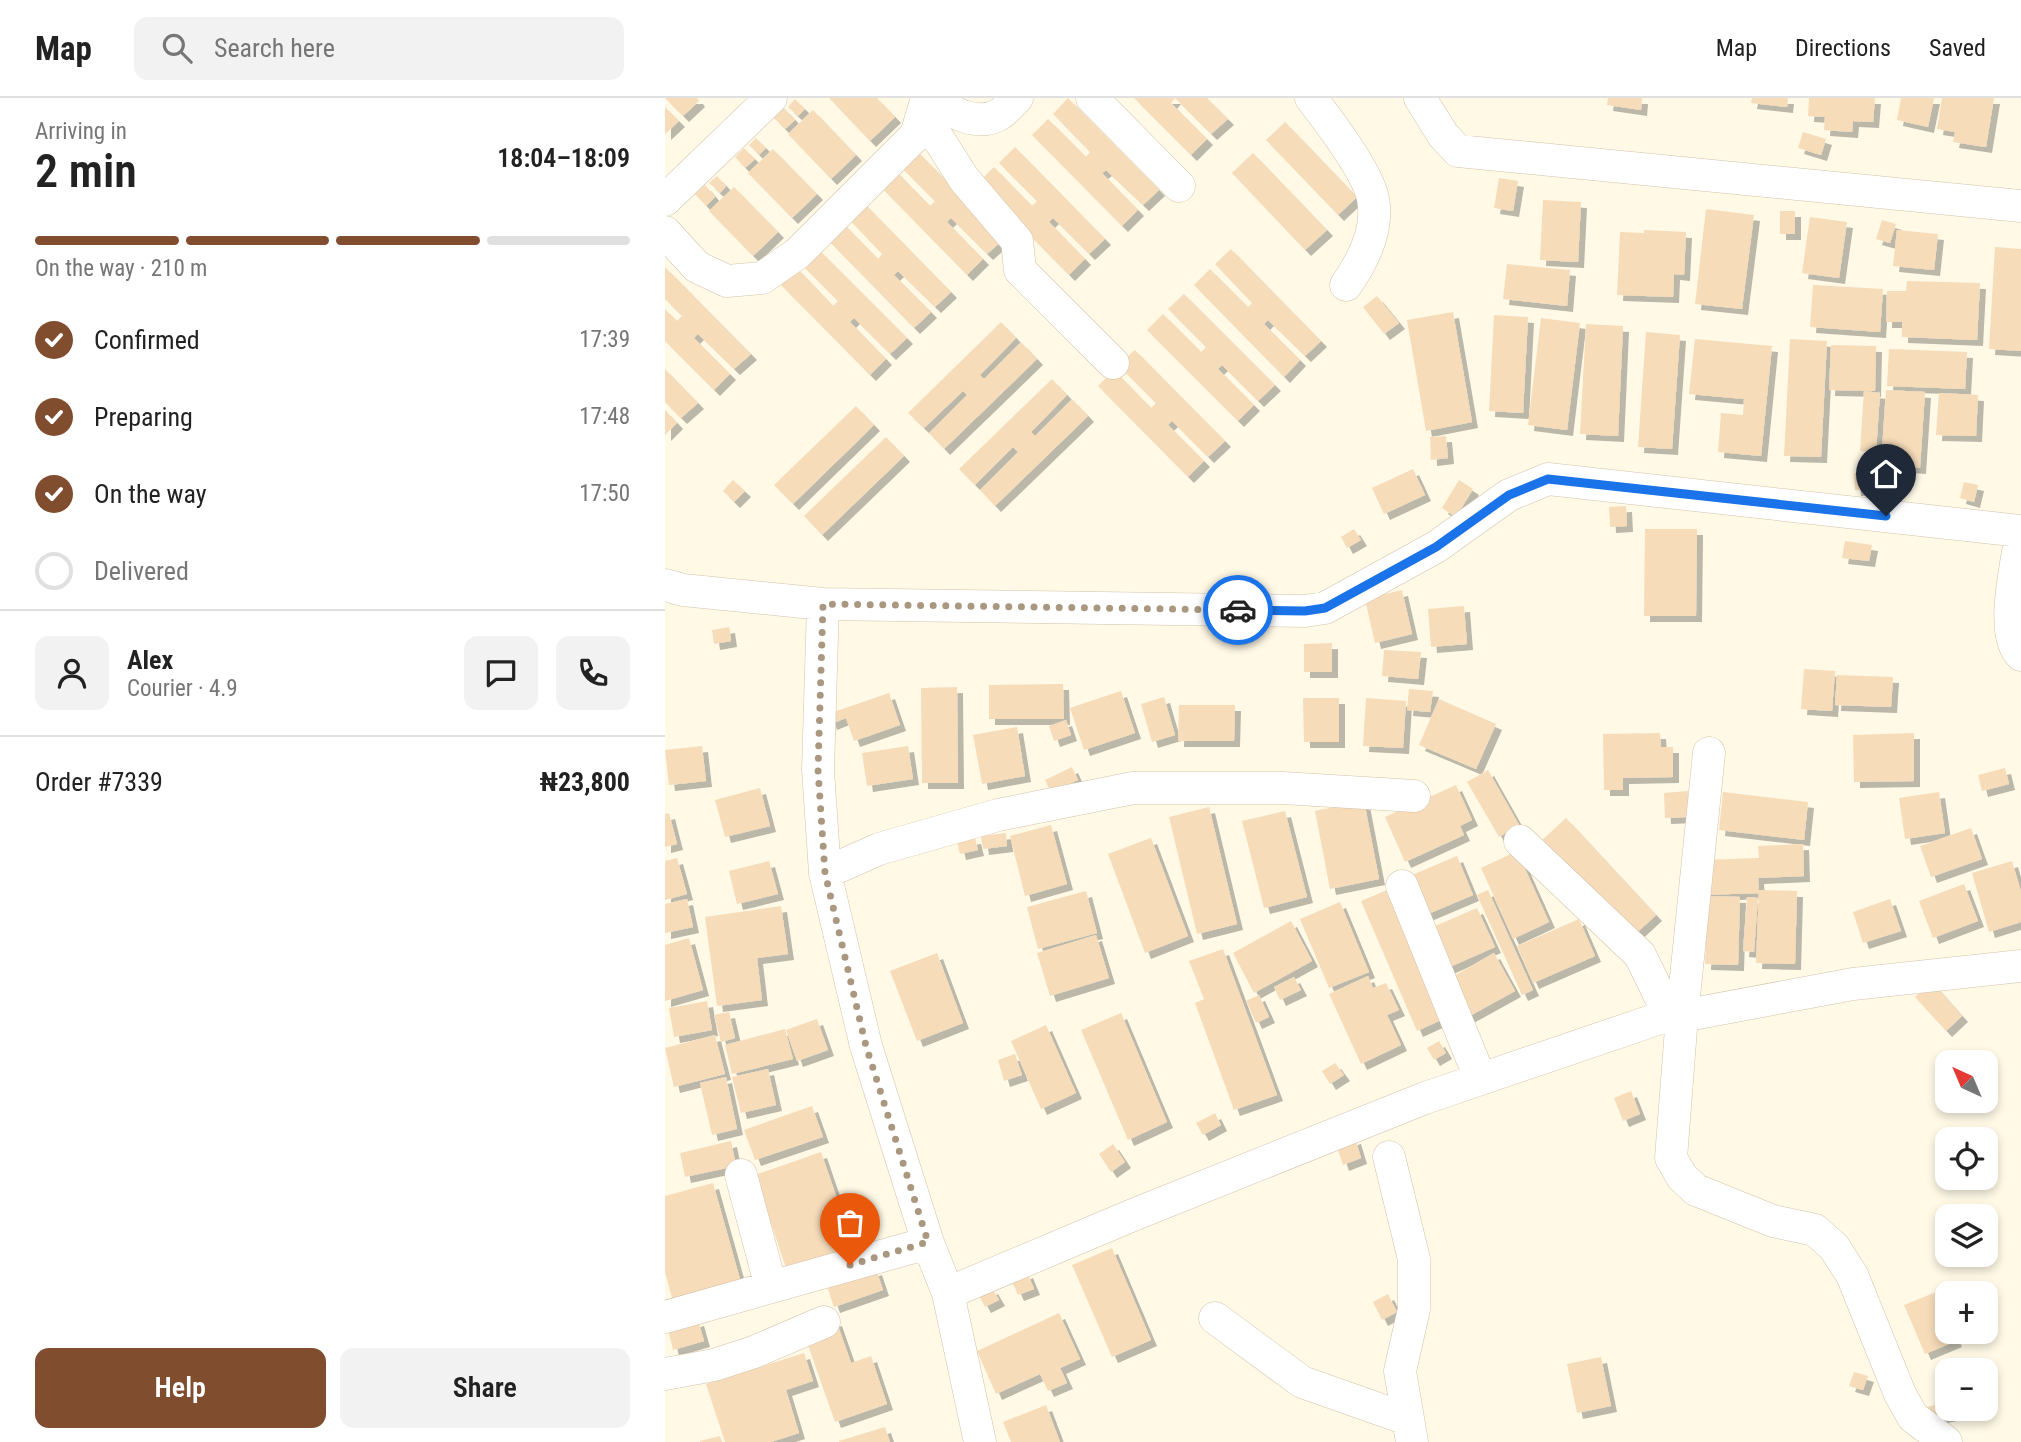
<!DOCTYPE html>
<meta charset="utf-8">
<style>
body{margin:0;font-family:"Roboto Condensed",sans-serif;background:#f2f2f2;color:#222;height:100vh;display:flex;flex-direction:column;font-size:26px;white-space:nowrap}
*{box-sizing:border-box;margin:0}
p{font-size:23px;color:#767676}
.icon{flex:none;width:38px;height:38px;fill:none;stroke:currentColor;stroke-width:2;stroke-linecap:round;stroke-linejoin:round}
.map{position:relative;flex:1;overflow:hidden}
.sheet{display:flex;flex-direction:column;background:#fff;width:665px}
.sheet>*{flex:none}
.needle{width:46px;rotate:316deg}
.fabs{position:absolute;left:1270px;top:952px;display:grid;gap:14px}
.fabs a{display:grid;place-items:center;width:63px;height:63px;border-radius:14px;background:#fff;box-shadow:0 4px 10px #0003;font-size:35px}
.pin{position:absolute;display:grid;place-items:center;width:60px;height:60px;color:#fff;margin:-72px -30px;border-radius:50% 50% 50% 0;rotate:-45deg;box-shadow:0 0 7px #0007}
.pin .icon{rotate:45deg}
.courier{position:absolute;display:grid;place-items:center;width:70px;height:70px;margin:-35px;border:5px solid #1a73e8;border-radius:50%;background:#fff;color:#222;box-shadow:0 2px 9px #0007}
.headline em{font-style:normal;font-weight:600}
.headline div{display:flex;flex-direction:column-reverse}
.headline{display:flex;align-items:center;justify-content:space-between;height:119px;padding:0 35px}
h1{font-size:46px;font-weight:600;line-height:52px}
.bar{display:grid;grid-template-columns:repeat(4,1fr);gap:10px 7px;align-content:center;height:84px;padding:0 35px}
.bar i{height:9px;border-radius:5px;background:#e0e0e0}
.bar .current{background:#814d2f}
.bar p{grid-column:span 4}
.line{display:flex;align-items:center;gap:18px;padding:0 35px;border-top:2px solid #e0e0e0}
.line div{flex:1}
.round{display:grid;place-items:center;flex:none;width:74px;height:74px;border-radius:14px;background:#f2f2f2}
ol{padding:0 35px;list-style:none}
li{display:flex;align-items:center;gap:21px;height:77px}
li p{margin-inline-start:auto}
li .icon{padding:7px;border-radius:50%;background:#814d2f;color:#fff;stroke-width:4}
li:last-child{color:#767676}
li i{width:38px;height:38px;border:4px solid #e0e0e0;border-radius:50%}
.button{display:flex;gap:14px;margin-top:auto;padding:14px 35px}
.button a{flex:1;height:80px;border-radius:14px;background:#814d2f;color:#fff;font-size:28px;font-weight:600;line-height:80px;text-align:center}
.button a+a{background:#f2f2f2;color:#222}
header{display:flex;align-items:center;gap:42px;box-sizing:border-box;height:98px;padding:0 35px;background:#fff;border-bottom:2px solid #e0e0e0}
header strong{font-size:33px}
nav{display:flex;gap:38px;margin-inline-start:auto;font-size:24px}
.search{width:490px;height:63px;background:#f2f2f2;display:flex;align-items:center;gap:18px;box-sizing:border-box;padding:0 24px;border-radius:14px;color:#767676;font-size:26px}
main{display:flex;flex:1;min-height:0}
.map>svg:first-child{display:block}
</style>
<header>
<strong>Map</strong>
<div class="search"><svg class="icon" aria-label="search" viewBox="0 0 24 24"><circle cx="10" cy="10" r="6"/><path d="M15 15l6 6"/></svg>Search here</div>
<nav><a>Map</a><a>Directions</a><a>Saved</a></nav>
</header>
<main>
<section class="sheet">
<div class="headline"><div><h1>2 min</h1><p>Arriving in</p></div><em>18:04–18:09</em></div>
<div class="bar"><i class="current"></i><i class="current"></i><i class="current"></i><i></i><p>On the way · 210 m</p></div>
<ol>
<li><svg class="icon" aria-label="check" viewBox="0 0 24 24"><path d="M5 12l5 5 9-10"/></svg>Confirmed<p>17:39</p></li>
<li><svg class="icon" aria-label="check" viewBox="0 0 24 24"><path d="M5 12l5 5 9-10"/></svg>Preparing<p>17:48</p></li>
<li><svg class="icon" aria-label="check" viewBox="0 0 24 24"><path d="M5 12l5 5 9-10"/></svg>On the way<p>17:50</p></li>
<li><i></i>Delivered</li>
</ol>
<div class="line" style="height:126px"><a class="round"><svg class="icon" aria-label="person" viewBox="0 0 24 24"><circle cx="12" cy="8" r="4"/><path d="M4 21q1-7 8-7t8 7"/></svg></a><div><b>Alex</b><p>Courier · 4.9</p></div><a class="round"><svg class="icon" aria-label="chat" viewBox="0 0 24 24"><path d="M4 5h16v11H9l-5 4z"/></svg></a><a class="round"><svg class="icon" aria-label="phone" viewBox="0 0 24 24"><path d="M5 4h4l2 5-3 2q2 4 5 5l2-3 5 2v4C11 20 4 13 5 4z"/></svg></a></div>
<div class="line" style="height:91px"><div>Order #7339</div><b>₦23,800</b></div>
<div class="button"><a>Help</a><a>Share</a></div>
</section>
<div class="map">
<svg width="1356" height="1344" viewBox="0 0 1356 1344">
<defs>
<filter id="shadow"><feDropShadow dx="6" dy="6" stdDeviation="0" flood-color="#0004"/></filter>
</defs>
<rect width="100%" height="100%" fill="#fff9e6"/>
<path fill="#f7dcba" filter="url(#shadow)" d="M 0,0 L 32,0 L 34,3 L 18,18 Z
M 164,0 L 212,0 L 230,19 L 205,43 Z
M 403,0 L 494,92 L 478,107 L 441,72 L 437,75 L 473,112 L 457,128 L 367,37 L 383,21 L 421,59 L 425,54 L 388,16 Z
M 469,0 L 542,0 L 563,21 L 546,36 L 510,0 L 506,5 L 542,41 L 526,57 Z
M 943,0 L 977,0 L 976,12 L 942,7 Z
M 1087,0 L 1123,0 L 1122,9 L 1086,5 Z
M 1144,0 L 1210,0 L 1208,24 L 1188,23 L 1187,34 L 1159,32 L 1160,19 L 1143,18 Z
M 1236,0 L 1269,0 L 1263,29 L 1232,22 Z
M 1277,0 L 1329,0 L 1321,49 L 1288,44 L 1290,34 L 1272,31 Z
M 130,1 L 140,11 L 133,18 L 123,9 Z
M 0,9 L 14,23 L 0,36 Z
M 119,10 L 130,22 L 120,31 L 109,20 Z
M 148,12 L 191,57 L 166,81 L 123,36 Z
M 620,24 L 692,99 L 673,117 L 601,42 Z
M 1138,34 L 1161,41 L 1156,57 L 1133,50 Z
M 91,40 L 101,50 L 94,57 L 84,47 Z
M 248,49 L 339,141 L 322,156 L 286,120 L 282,124 L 318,161 L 302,177 L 212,85 L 227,69 L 265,108 L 270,103 L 232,65 Z
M 350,49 L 440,141 L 424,156 L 388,120 L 384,124 L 420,161 L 404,177 L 313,85 L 329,69 L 367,108 L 372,103 L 334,65 Z
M 79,50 L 90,61 L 80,70 L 70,59 Z
M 108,51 L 152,96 L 127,120 L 83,75 Z
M 588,55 L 662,132 L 640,152 L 567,75 Z
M 52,78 L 61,88 L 55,95 L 44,85 Z
M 834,80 L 853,83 L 848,113 L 829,110 Z
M 40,87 L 50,99 L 41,108 L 30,96 Z
M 69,89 L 113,134 L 88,158 L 44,113 Z
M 196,102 L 286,194 L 270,209 L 233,173 L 229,177 L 266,214 L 249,230 L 159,138 L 175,122 L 213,161 L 217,156 L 180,117 Z
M 878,102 L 916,104 L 913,164 L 875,162 Z
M 1041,111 L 1089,117 L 1077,211 L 1030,206 Z
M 1115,113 L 1130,113 L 1130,136 L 1115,136 Z
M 1145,119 L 1182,124 L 1174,180 L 1137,175 Z
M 1217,122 L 1231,126 L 1225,145 L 1211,141 Z
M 979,132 L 1021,134 L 1019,177 L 1009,176 L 1008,199 L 952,197 L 955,134 L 979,135 Z
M 1232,132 L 1273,136 L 1269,172 L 1228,168 Z
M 151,149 L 242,240 L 225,256 L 189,220 L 185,224 L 221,261 L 205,277 L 114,185 L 131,169 L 168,208 L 173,203 L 135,165 Z
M 1330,149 L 1356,151 L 1356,253 L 1324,251 Z
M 566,151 L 656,243 L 640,258 L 603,222 L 599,226 L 635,262 L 619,279 L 529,187 L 545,171 L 583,209 L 587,205 L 550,166 Z
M 842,166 L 905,172 L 902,208 L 838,201 Z
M 0,169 L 86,256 L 69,271 L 33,236 L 29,240 L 65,276 L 49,292 L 0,243 L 0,211 L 12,223 L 17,218 L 0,201 Z
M 1242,183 L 1315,185 L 1312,242 L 1237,239 L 1237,224 L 1221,224 L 1222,193 L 1241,193 Z
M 1148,187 L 1218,191 L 1215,234 L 1145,229 Z
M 519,196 L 610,287 L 593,303 L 557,267 L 553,271 L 589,307 L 573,323 L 482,232 L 498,216 L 536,254 L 541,249 L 503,211 Z
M 712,198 L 734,225 L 719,236 L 698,209 Z
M 788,214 L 807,324 L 761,333 L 742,222 Z
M 829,217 L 863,219 L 858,315 L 824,313 Z
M 876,220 L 915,225 L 902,332 L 863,327 Z
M 336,224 L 351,240 L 315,277 L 319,281 L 356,244 L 372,261 L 279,351 L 264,335 L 302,297 L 298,293 L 259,330 L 243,315 Z
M 921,226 L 958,228 L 953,338 L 915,336 Z
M 981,234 L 1015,237 L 1007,351 L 973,349 Z
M 1030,241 L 1107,248 L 1096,358 L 1053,354 L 1056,315 L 1078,317 L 1079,301 L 1024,296 Z
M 1125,241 L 1162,243 L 1156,359 L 1119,358 Z
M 1166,247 L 1211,248 L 1210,293 L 1164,292 Z
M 1224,251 L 1302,254 L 1300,291 L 1222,288 Z
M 470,252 L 560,343 L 543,359 L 507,323 L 503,327 L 539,363 L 523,379 L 433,288 L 449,272 L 486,310 L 491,305 L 453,267 Z
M 0,271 L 33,305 L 16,320 L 0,304 Z
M 387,281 L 402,297 L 366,334 L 370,338 L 407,301 L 423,318 L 330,408 L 315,392 L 353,354 L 348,349 L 310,387 L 294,371 Z
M 1221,292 L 1260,294 L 1255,370 L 1216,367 Z
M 1199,293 L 1215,295 L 1211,354 L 1195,353 Z
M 1274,295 L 1313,297 L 1311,338 L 1271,337 Z
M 191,308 L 209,327 L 128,406 L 109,387 Z
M 0,312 L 12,325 L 0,337 Z
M 781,338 L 783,360 L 766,362 L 765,339 Z
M 221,339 L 239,358 L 157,437 L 139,418 Z
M 748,371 L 760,397 L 719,416 L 707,390 Z
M 1211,374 L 1212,391 L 1190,392 L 1189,375 Z
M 68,382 L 80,393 L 69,404 L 58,393 Z
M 794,382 L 808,391 L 791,419 L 777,410 Z
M 1299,384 L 1313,387 L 1309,404 L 1295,400 Z
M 961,408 L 962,428 L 945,429 L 944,409 Z
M 689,431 L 696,442 L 682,450 L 676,439 Z
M 980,431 L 1032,431 L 1031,518 L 979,518 Z
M 1180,443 L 1207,447 L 1204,463 L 1177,460 Z
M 737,492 L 747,536 L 710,545 L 700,501 Z
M 799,508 L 802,546 L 766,549 L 763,511 Z
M 64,529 L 66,543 L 49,546 L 47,532 Z
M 667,545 L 667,574 L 639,574 L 639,546 Z
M 719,552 L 756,554 L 753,581 L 717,578 Z
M 1139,571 L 1170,573 L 1167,613 L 1136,611 Z
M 1172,577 L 1228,579 L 1226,609 L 1170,607 Z
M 398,586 L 399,621 L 324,621 L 324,587 Z
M 292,589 L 293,685 L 257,685 L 256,590 Z
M 744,591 L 768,593 L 765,614 L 742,612 Z
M 456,593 L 470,635 L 419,652 L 405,610 Z
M 224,595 L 235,627 L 189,643 L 181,620 L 166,626 L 163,616 Z
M 499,599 L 510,637 L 487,644 L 476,606 Z
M 638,600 L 674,600 L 674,644 L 639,644 Z
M 701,600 L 741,603 L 738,650 L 698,648 Z
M 774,601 L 831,626 L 811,671 L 754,647 Z
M 514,607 L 570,607 L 569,643 L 513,643 Z
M 401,622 L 406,637 L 389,643 L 384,628 Z
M 352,629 L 360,678 L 317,686 L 308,637 Z
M 995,635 L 996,649 L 1008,649 L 1008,679 L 958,680 L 958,692 L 939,692 L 938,636 Z
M 1249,635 L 1249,683 L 1189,684 L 1188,637 Z
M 37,648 L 41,683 L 4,687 L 0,652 Z
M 243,648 L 248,681 L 202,688 L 197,655 Z
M 407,669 L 413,682 L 386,695 L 380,682 Z
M 1340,670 L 1344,686 L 1317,693 L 1313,677 Z
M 823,672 L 854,727 L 834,739 L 802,684 Z
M 791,687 L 807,722 L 795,728 L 799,737 L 740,764 L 720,719 Z
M 95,690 L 105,728 L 60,739 L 50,702 Z
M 1023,693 L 1024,719 L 1000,720 L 999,695 Z
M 1058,694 L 1143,704 L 1139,742 L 1054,732 Z
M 1274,694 L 1280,735 L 1240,741 L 1234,700 Z
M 699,703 L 714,781 L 665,791 L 650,713 Z
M 544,709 L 572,826 L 532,836 L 504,719 Z
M 620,713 L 642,799 L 599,810 L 577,723 Z
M 4,715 L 12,746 L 0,749 L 0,716 Z
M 901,720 L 991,817 L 965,841 L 875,744 Z
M 386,727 L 402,786 L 360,798 L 345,738 Z
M 1306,730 L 1317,761 L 1266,779 L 1255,748 Z
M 341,735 L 342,748 L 318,751 L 316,738 Z
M 310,740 L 313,752 L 295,756 L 292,743 Z
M 486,740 L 523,838 L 480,855 L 443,756 Z
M 1138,746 L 1139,778 L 1093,780 L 1094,795 L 1039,797 L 1038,762 L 1094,760 L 1093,748 Z
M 852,753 L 884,824 L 848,841 L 816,770 Z
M 792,758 L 808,797 L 756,819 L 740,780 Z
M 12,760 L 22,796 L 0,802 L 0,763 Z
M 104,763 L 113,796 L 72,806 L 64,773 Z
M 1347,763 L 1356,794 L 1356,824 L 1324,834 L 1307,775 Z
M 1299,786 L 1313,823 L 1268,840 L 1254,803 Z
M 729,789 L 785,918 L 752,933 L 696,803 Z
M 823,792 L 868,892 L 857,897 L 812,797 Z
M 1094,792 L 1132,793 L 1130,866 L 1091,865 Z
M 421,793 L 432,835 L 373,851 L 362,809 Z
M 1043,798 L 1075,799 L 1073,867 L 1040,866 Z
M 1082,799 L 1093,800 L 1089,854 L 1078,853 Z
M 22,801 L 28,829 L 0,835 L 0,806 Z
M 1225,801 L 1236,833 L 1198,845 L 1188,814 Z
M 675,804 L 704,874 L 664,890 L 635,821 Z
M 116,808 L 123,856 L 92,860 L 97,902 L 52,908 L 40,819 Z
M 812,810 L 830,849 L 778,872 L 761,832 Z
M 914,821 L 930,858 L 868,885 L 852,848 Z
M 626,823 L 647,863 L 589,895 L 568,855 Z
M 431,837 L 444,880 L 385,898 L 372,855 Z
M 24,840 L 38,892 L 0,903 L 0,847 Z
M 558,851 L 612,997 L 569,1012 L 530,905 L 539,901 L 524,863 Z
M 272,855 L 298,925 L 252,943 L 225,873 Z
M 829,855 L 850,893 L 801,920 L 780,883 Z
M 703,878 L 708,890 L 721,885 L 734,912 L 722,917 L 736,947 L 696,966 L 664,896 Z
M 629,879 L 636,892 L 615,902 L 609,889 Z
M 1267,884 L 1297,918 L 1281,933 L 1250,899 Z
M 594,897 L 604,919 L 591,925 L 581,903 Z
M 42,903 L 47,932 L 9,939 L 4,910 Z
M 64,914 L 70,940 L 56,944 L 49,917 Z
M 456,915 L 502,1024 L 463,1042 L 416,932 Z
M 152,921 L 163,952 L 132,963 L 121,932 Z
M 381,927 L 411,995 L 376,1011 L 346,943 Z
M 120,931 L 128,961 L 67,976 L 60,947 Z
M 50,937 L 60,976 L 9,989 L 0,950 Z
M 774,943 L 781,955 L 769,962 L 762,950 Z
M 350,956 L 357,977 L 339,983 L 333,962 Z
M 670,965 L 679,977 L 665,986 L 657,973 Z
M 103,971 L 111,1007 L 76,1015 L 67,979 Z
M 61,979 L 72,1031 L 47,1037 L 35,985 Z
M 966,993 L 975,1016 L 958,1023 L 949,1000 Z
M 147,1008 L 158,1039 L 90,1062 L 79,1032 Z
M 550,1015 L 556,1027 L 538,1037 L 531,1025 Z
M 690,1040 L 696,1060 L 678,1067 L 671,1046 Z
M 66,1043 L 71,1068 L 20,1079 L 15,1055 Z
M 448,1046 L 460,1064 L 446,1074 L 434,1056 Z
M 156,1054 L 191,1156 L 124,1179 L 90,1077 Z
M 48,1085 L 78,1192 L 10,1211 L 0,1174 L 0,1098 Z
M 447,1150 L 486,1242 L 447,1259 L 407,1167 Z
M 211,1171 L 218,1192 L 169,1209 L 162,1188 Z
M 362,1174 L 369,1191 L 353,1197 L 346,1181 Z
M 327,1190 L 334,1202 L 320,1209 L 314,1198 Z
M 1271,1194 L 1283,1222 L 1283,1234 L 1287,1234 L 1291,1243 L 1260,1256 L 1239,1207 Z
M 723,1196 L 732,1214 L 717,1222 L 708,1204 Z
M 394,1215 L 415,1261 L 395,1270 L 402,1285 L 383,1293 L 375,1276 L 331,1296 L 312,1253 Z
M 33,1222 L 39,1243 L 8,1252 L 3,1231 Z
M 171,1222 L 186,1265 L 206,1258 L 222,1306 L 170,1324 L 138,1233 Z
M 139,1255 L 148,1283 L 121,1292 L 134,1335 L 106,1344 L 60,1344 L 41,1286 Z
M 936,1259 L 946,1308 L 912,1315 L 902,1266 Z
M 1189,1274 L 1203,1278 L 1198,1292 L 1184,1288 Z
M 1283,1304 L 1283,1311 L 1288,1311 L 1290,1316 L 1264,1322 L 1262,1309 Z
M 381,1307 L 395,1344 L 346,1344 L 338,1324 Z
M 220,1329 L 225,1344 L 174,1344 L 174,1343 Z
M 55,1338 L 57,1344 L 35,1344 L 35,1343 Z"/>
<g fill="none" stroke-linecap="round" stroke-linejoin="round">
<g stroke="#d3c2aa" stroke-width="33">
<path id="minor" d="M 267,0 C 286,14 312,30 335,16 C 341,12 347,5 352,0
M 427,0 L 514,88
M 646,0 C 663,22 703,74 708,101 C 714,132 698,163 681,187
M 755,0 L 778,37 L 793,53 L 1356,108
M 263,2 L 264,26 L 299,81 L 352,143 L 355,172 L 448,265
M 0,102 L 106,0
M 0,134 L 32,169 L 62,183 L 97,180 L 133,155 L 251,37 L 262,0
M 1356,436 C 1352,465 1334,536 1356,557
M 0,487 L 18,492 L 158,506 L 640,513 L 660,510 L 771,449 L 844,397 L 883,381 L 1356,433
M 158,506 L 153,672 L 160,775
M 1044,655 L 1017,918 L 1006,1060 L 1017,1079 L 1031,1092 L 1108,1123 L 1150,1132 L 1169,1149 L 1187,1177 L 1235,1296 L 1248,1319 L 1281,1344
M 855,743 L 975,857 L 1004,917
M 737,788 L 815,980
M 724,1059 L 749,1161 L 749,1211 L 735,1273 L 747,1344
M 76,1077 L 106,1189
M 283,1195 L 468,1117 L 760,1000 L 1004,917 L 1017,918 L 1188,886 L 1356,868
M 0,1219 L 263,1145
M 550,1220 L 637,1284 L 742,1321
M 0,1276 L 49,1267 L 89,1254 L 159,1224
M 315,1344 L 283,1195 L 263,1145 L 201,948 L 160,775 L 214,751 L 333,717 L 468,690 L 618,690 L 749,698"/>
</g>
<use href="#minor" stroke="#fff" stroke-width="32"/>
</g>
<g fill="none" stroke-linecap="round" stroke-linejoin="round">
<path stroke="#aa977f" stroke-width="7" stroke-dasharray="0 12.6" d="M 185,1167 L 263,1144 L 201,948 L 160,775 L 153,672 L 158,506 L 573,512"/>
<path stroke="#1a73e8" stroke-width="9" d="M 573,512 L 640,513 L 660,510 L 771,449 L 844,397 L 883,381 L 1221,418"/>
</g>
</svg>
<div class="fabs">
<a><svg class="needle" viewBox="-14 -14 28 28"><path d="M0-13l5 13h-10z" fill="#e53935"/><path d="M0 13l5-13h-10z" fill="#767676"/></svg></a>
<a><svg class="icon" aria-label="locate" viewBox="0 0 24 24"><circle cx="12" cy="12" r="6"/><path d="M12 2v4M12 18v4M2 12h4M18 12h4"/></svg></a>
<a><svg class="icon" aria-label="layers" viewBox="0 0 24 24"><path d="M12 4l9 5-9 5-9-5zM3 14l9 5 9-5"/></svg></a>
<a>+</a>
<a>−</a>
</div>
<div class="pin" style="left:185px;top:1167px;background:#ea580c"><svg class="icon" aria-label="bag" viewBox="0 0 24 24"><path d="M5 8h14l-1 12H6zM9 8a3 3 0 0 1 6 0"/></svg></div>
<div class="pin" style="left:1221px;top:418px;background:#1f2937"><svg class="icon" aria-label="home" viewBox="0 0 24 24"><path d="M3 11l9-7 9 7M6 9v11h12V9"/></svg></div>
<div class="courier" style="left:573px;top:512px"><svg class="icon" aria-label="car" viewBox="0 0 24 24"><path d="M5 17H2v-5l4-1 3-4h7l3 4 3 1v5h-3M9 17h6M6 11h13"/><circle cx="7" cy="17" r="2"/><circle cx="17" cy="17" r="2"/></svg></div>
</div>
</main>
